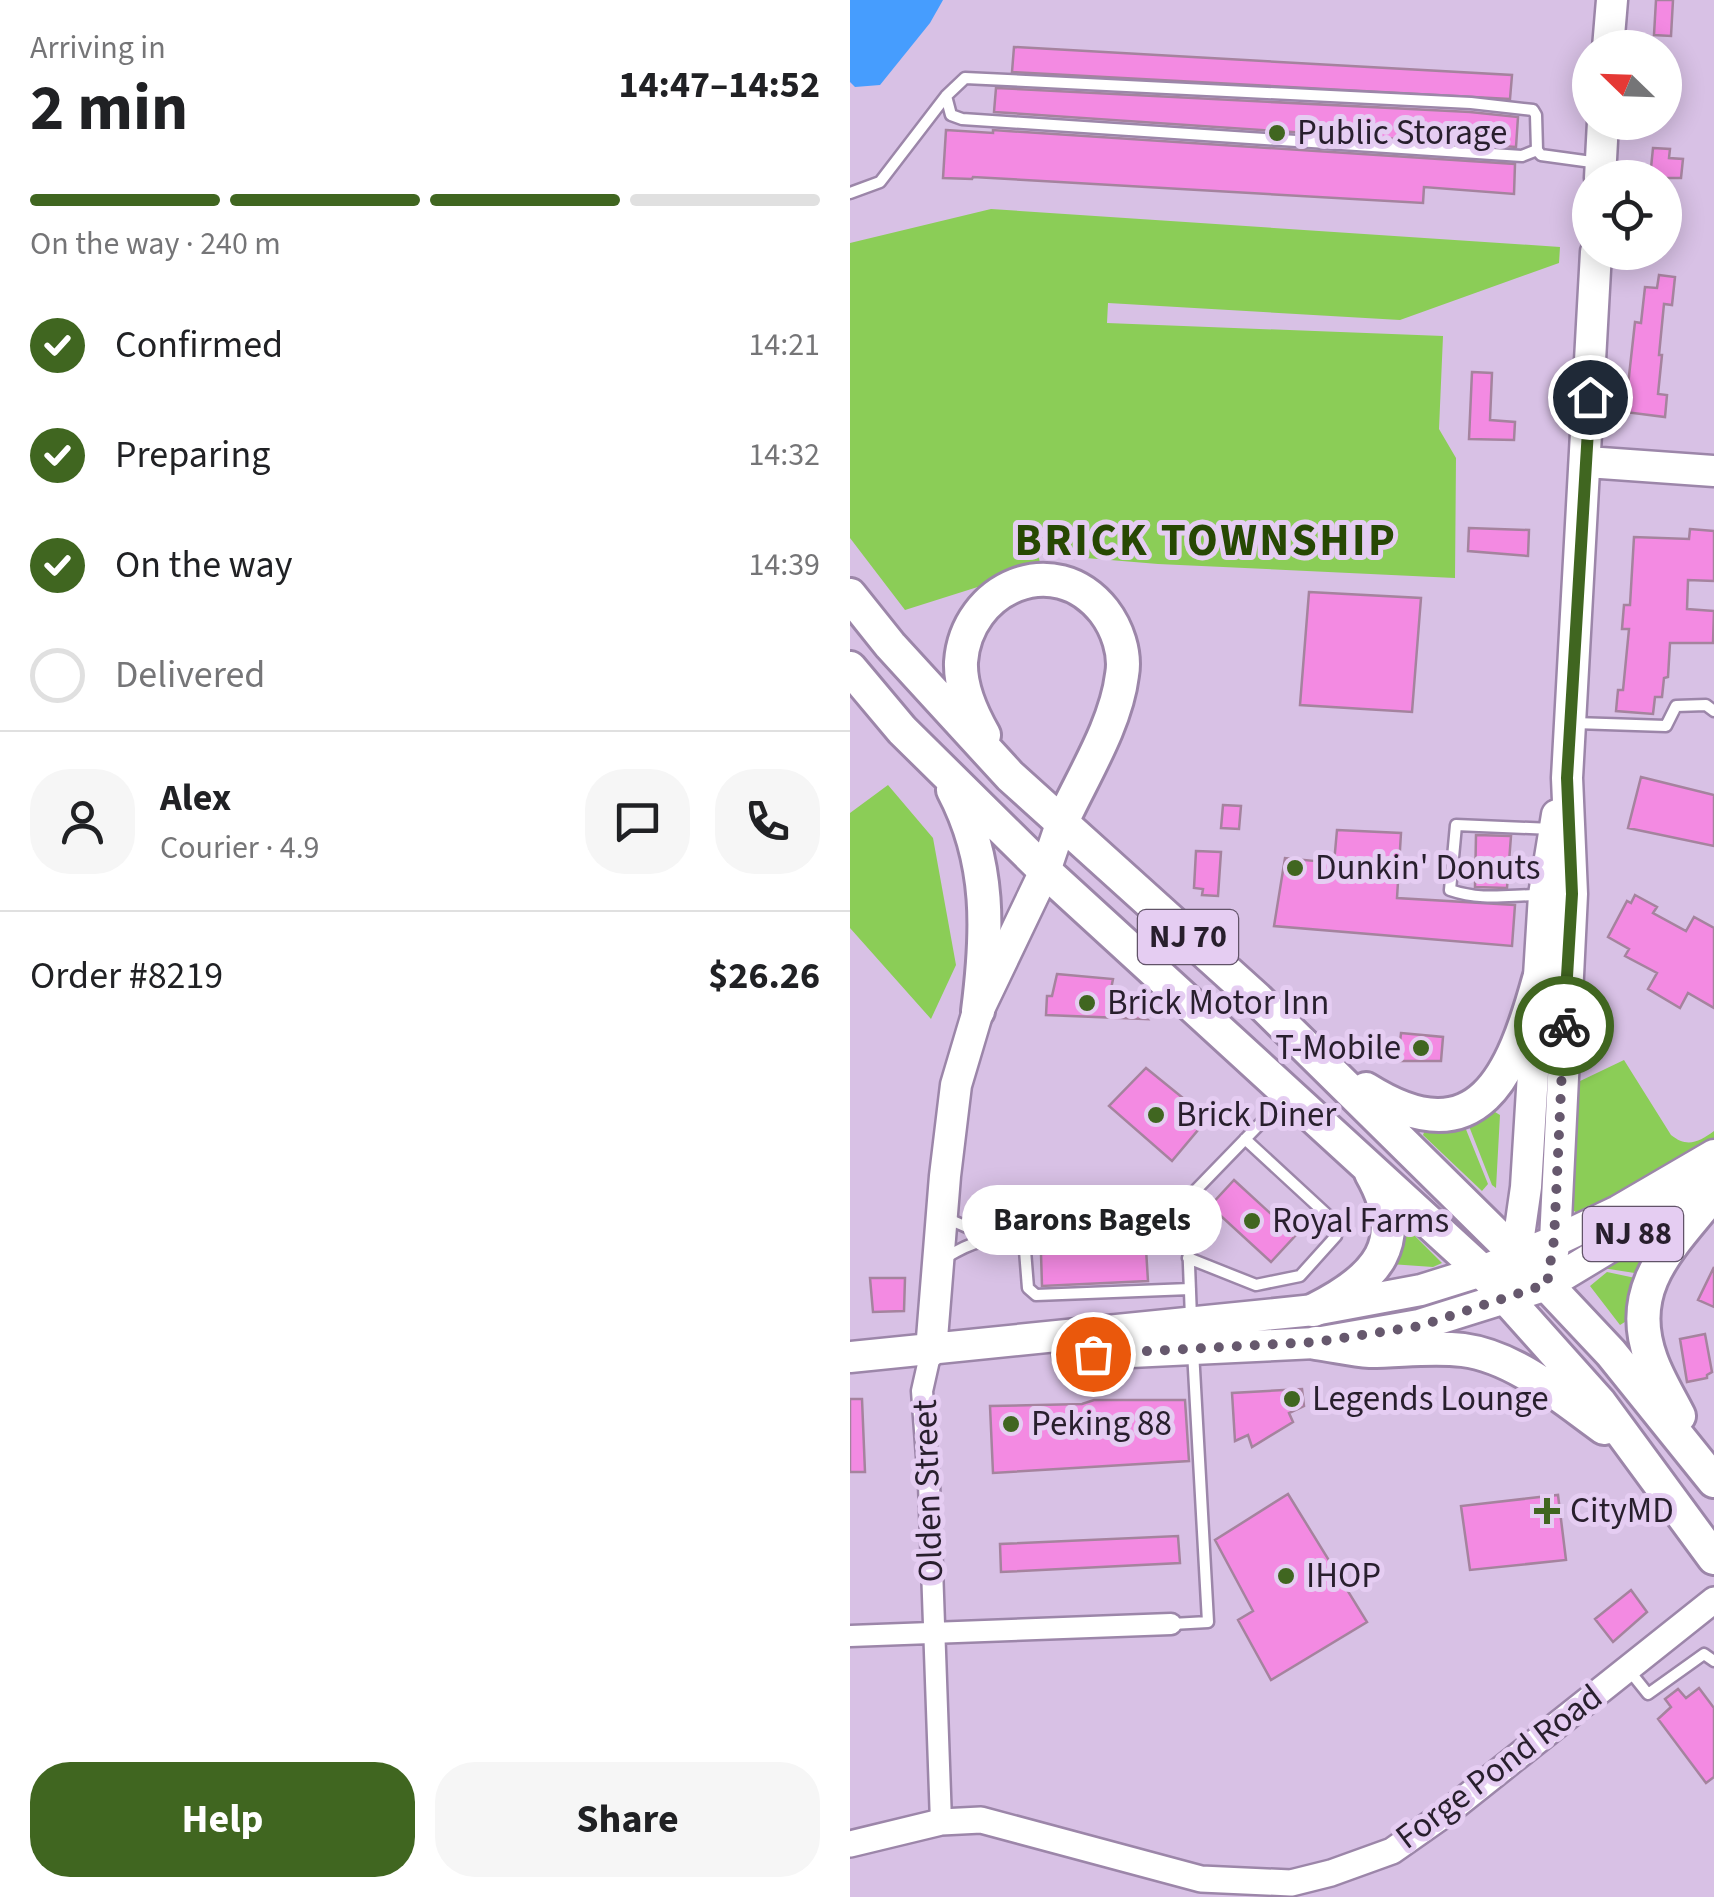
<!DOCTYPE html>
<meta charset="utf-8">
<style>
body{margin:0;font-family:"Source Sans 3",sans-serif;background:#f6f6f6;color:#202124;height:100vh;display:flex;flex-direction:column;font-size:38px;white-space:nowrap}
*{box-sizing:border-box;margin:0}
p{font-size:32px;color:#757577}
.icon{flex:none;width:55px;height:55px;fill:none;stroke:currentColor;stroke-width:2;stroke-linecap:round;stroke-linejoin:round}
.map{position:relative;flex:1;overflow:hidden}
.drawer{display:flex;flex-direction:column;background:#fff;width:850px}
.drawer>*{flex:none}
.needle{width:65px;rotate:293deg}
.fabs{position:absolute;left:722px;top:30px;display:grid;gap:20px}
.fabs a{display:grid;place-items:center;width:110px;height:110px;border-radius:50%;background:#fff;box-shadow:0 5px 25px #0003;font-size:50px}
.pin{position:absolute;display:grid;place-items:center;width:85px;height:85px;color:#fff;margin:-42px;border:5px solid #fff;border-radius:50%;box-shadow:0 2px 10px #0007}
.courier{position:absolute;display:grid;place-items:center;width:100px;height:100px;margin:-50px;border:8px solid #406620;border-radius:50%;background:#fff;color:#222;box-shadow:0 2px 12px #0007}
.bubble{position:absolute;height:70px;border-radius:35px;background:#fff;box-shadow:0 5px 25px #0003;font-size:32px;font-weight:700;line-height:70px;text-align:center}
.headline em{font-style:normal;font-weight:700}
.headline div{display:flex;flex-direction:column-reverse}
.headline{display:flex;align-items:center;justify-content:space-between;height:170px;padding:0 30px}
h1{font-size:65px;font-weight:700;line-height:75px}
.bar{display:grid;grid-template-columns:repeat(4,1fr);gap:15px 10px;align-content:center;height:120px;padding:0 30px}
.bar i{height:12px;border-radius:8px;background:#e0e0e0}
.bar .active{background:#406620}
.bar p{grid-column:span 4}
.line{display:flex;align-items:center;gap:25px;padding:0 30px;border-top:2px solid #e0e0e0}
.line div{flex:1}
.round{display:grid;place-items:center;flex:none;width:105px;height:105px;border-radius:40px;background:#f6f6f6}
ol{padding:0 30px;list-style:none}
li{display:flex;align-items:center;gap:30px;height:110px}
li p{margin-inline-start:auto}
li .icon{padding:10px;border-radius:50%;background:#406620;color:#fff;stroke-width:4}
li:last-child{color:#757577}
li i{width:55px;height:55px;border:5px solid #e0e0e0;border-radius:50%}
.button{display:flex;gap:20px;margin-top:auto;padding:20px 30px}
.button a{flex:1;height:115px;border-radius:40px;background:#406620;color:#fff;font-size:40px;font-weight:700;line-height:115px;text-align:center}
.button a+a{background:#f6f6f6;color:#202124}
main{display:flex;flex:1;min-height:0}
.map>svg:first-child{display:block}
</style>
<main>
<section class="drawer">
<div class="headline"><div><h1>2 min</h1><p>Arriving in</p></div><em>14:47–14:52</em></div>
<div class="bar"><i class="active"></i><i class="active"></i><i class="active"></i><i></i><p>On the way · 240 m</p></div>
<ol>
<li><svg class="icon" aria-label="check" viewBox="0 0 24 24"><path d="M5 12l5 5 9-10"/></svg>Confirmed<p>14:21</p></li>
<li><svg class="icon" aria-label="check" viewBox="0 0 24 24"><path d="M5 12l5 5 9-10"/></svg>Preparing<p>14:32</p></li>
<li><svg class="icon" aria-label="check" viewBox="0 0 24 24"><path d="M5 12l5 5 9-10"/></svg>On the way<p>14:39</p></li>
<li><i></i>Delivered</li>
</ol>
<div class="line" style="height:180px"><a class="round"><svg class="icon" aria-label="person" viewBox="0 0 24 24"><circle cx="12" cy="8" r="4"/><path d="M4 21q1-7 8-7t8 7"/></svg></a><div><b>Alex</b><p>Courier · 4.9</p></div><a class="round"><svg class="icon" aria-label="chat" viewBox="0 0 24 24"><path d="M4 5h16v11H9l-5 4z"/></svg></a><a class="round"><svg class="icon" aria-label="phone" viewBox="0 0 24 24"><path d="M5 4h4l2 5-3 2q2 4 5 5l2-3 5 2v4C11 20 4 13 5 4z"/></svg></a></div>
<div class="line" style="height:130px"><div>Order #8219</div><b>$26.26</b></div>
<div class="button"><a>Help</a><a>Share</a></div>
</section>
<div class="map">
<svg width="864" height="1897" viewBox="0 0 864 1897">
<rect width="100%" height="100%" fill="#d8c1e5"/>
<path fill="#8bcd57" d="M 141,209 L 710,247 L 709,263 L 550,320 L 258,303 L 257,323 L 593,336 L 589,429 L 606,458 L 605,578 L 308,564 L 188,554 L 191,567 L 55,610 L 0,538 L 0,243 Z
M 38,785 L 83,838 L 106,965 L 81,1019 L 0,928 L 0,813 Z
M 774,1060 L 821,1135 C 837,1148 849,1142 864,1131 L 864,1140 L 729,1214 L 724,1211 L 722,1185 L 728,1082 Z
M 640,1109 L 650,1115 L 646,1188 L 642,1185 L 617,1121 Z
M 613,1122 L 638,1184 L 632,1191 L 573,1135 L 577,1125 Z
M 819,1222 L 791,1274 L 746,1267 Z
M 561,1232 L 592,1263 L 583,1267 L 540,1264 L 549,1236 Z
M 757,1272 L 790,1279 L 778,1320 L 770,1325 L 740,1286 Z"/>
<path fill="#469dfe" d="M 0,0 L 93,0 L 80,23 L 30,85 L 5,87 L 0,82 Z"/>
<path fill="#f38ae2" stroke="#a5839e" stroke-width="2.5" d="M 806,0 L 823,0 L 821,36 L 804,35 Z
M 164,47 L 662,75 L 660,99 L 162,72 Z
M 146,88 L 620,112 L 668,117 L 666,147 L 144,112 Z
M 96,130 L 143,133 L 143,130 L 665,164 L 664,194 L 574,187 L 573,203 L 123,177 L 122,179 L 93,178 Z
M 803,148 L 820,149 L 819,158 L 833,159 L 831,178 L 800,178 Z
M 809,275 L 825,277 L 822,305 L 814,304 L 809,355 L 812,355 L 808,394 L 817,395 L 815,417 L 775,412 L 785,322 L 791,323 L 795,287 L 807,288 Z
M 622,372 L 642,373 L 640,420 L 665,422 L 664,440 L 619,439 Z
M 619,528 L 679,530 L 678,556 L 618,551 Z
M 840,529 L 864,531 L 864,581 L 838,580 L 837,609 L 864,611 L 863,643 L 820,643 L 818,677 L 814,678 L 812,697 L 805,697 L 803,714 L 766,711 L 768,690 L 773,690 L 779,629 L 772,629 L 774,605 L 780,605 L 784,537 L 839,539 Z
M 459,592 L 571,598 L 562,712 L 450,705 Z
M 791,777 L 864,795 L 864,846 L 778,828 Z
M 373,805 L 391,806 L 389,829 L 371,828 Z
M 487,830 L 551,833 L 547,898 L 665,905 L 662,946 L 424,926 L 435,858 L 484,863 Z
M 626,835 L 661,836 L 657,888 L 625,887 Z
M 346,851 L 371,852 L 368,896 L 352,895 L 353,889 L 344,888 Z
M 785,895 L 807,907 L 803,913 L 836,931 L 844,917 L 864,928 L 864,1008 L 838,993 L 830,1008 L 798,989 L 807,973 L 775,956 L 779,949 L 758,937 L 777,901 L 781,903 Z
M 207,974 L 263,979 L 261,989 L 297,1019 L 196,1015 L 197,996 L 202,996 Z
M 551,1033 L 593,1037 L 591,1061 L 548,1061 Z
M 296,1068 L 333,1098 L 330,1103 L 353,1124 L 322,1161 L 259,1106 Z
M 384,1180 L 445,1236 L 421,1262 L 360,1206 Z
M 296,1249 L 298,1281 L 192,1286 L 191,1254 Z
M 864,1267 L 864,1307 L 848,1300 Z
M 20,1278 L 55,1278 L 54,1311 L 23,1312 Z
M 855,1334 L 862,1372 L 857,1375 L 857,1378 L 837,1382 L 830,1339 Z
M 452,1389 L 454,1406 L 439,1413 L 443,1422 L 402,1447 L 398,1435 L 385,1441 L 382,1393 Z
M 0,1399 L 12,1399 L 15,1472 L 0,1472 Z
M 244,1400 L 335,1400 L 339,1461 L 143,1473 L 140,1406 L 232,1404 Z
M 438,1494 L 517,1622 L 421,1680 L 388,1620 L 403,1611 L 365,1540 Z
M 708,1495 L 716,1560 L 620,1570 L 611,1506 Z
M 328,1536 L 330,1563 L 151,1572 L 150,1544 Z
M 781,1590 L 797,1612 L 763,1642 L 745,1619 Z
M 849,1688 L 864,1708 L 864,1777 L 856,1783 L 808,1719 L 821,1707 L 815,1699 L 828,1689 L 836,1698 Z"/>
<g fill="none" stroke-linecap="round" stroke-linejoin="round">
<g stroke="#9c86a9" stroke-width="15">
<path id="service" d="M 96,96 L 101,115 L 112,119 L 672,156 L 687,150
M 0,193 L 30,182 L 96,96 L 115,78 L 621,103 L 683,110 L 686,115 L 687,150 L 691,155 L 749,163
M 725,723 L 816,726 L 826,706 L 856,705 L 864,711
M 690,895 C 658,895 632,901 600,890 L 606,825 L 702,829
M 96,1218 L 140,1237
M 174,1238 L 337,1230
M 95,1258 C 124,1240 140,1237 174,1238 L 178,1288 L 186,1295 L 340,1289
M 338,1258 L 406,1285 L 450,1276 L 486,1236 L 486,1223 L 395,1139
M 341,1318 L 337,1212 L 343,1193 L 435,1098
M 322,1624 L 358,1622 L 343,1351
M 778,1669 L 798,1694 L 854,1654 L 864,1661"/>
</g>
<g stroke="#9c86a9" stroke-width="25">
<path id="minor" d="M 81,1351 L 72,1391 L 79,1483 L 91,1822
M 0,1636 L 321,1624"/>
</g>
<g stroke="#9c86a9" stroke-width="30">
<path id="tertiary" d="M 0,1844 L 91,1822 L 131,1820 L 351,1879 L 441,1883 L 481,1873 L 542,1851 L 599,1811 L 864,1600"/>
</g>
<g stroke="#9c86a9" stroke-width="35">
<path id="primary" d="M 758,48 L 762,0
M 750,178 L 753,122
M 737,462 L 864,471
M 664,1271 L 676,1187 L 694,895 L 707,815
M 697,1285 L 705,1241 L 722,894 L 717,778 L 746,252
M 81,1351 L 95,1176 L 106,1085 L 128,1011 L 195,871 L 211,824
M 218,1355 L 466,1343 L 569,1325 L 697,1285 L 803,1221 L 864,1176
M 0,1357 L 464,1310 L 571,1290 L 632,1271 L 705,1241 L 768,1211 L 864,1155"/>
</g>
<g stroke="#9c86a9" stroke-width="38">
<path id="trunk" d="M 0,595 L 40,645 L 160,776 L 406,998 L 697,1285 L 761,1353 L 864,1481
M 0,668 L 52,730 L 195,871 L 632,1271 L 750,1403 L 864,1558
M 134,735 C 122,714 110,686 111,662 C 116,588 204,548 254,611 C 267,628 276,653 272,675 C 266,725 232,778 211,824
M 103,790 C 141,862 138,933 128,1011
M 516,1089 C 629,1160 663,1073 689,979
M 464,1310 C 526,1279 561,1243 521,1173
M 466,1343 C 483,1345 502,1350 520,1351 C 551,1351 581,1346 613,1350 C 666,1357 712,1398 754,1428
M 829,1416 C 820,1398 808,1379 801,1359 C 774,1286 823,1245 864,1193"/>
</g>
<use href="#service" stroke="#fff" stroke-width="10"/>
<use href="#minor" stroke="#fff" stroke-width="20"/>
<use href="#tertiary" stroke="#fff" stroke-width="25"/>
<use href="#primary" stroke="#fff" stroke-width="30"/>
<use href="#trunk" stroke="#fff" stroke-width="32"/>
</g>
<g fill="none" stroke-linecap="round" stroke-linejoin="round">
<path stroke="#66586d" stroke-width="10" stroke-dasharray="0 18" d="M 243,1354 L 466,1342 L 570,1326 L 697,1284 L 704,1240 L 714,1026"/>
<path stroke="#406620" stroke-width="12" d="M 714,1026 L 722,894 L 717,778 L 740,397"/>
</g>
<g fill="#406620" stroke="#e5cdf2" stroke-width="4">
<circle cx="427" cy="133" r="10"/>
<circle cx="445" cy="868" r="10"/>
<circle cx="237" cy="1003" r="10"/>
<circle cx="571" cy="1048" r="10"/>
<circle cx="306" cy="1115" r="10"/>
<circle cx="402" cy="1221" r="10"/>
<circle cx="442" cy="1399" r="10"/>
<circle cx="161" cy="1424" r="10"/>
<path d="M692 1496h10v10h10v10h-10v10h-10v-10h-10v-10h10z"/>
<circle cx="436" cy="1576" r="10"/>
</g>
<g text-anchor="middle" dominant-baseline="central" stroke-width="10" stroke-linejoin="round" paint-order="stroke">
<g fill="#e5cdf2" stroke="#615368" stroke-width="2.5">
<rect x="288" y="910" width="100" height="54" rx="8"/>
<rect x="733" y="1207" width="100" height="54" rx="8"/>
</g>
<g font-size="32" font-weight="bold" fill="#281f2d">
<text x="338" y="937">NJ 70</text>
<text x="783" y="1234">NJ 88</text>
</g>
<g font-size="35" fill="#281f2d" stroke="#e5cdf2" text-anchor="start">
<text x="447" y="133">Public Storage</text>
<text x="465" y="868">Dunkin' Donuts</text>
<text x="257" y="1003">Brick Motor Inn</text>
<text x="551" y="1048" text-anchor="end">T-Mobile</text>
<text x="326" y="1115">Brick Diner</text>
<text x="422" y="1221">Royal Farms</text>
<text x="462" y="1399">Legends Lounge</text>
<text x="181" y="1424">Peking 88</text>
<text x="720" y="1511">CityMD</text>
<text x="456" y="1576">IHOP</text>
</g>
<g font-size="35" fill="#281f2d" stroke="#e5cdf2">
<text transform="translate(78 1491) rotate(-92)">Olden Street</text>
<text transform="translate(649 1767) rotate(-37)">Forge Pond Road</text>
</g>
<g font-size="45" font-weight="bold" letter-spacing="2.5" fill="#274803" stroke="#e5cdf2">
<text x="356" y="541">BRICK TOWNSHIP</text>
</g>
</g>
</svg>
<div class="fabs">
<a><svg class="needle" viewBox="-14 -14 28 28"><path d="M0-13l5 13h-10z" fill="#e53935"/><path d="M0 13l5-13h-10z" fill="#757577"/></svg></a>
<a><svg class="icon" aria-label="locate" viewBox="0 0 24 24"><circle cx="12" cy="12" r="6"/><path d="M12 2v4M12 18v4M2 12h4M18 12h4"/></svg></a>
</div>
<div class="pin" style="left:243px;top:1354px;background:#ea580c"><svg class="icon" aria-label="bag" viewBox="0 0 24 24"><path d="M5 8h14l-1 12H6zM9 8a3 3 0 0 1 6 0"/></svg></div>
<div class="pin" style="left:740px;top:397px;background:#1f2937"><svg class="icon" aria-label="home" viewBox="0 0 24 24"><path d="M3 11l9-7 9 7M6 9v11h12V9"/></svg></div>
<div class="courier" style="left:714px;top:1026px"><svg class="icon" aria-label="bike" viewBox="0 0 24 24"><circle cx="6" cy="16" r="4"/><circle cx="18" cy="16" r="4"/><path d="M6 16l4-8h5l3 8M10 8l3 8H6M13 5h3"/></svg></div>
<div class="bubble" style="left:112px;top:1185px;width:260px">Barons Bagels</div>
</div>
</main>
